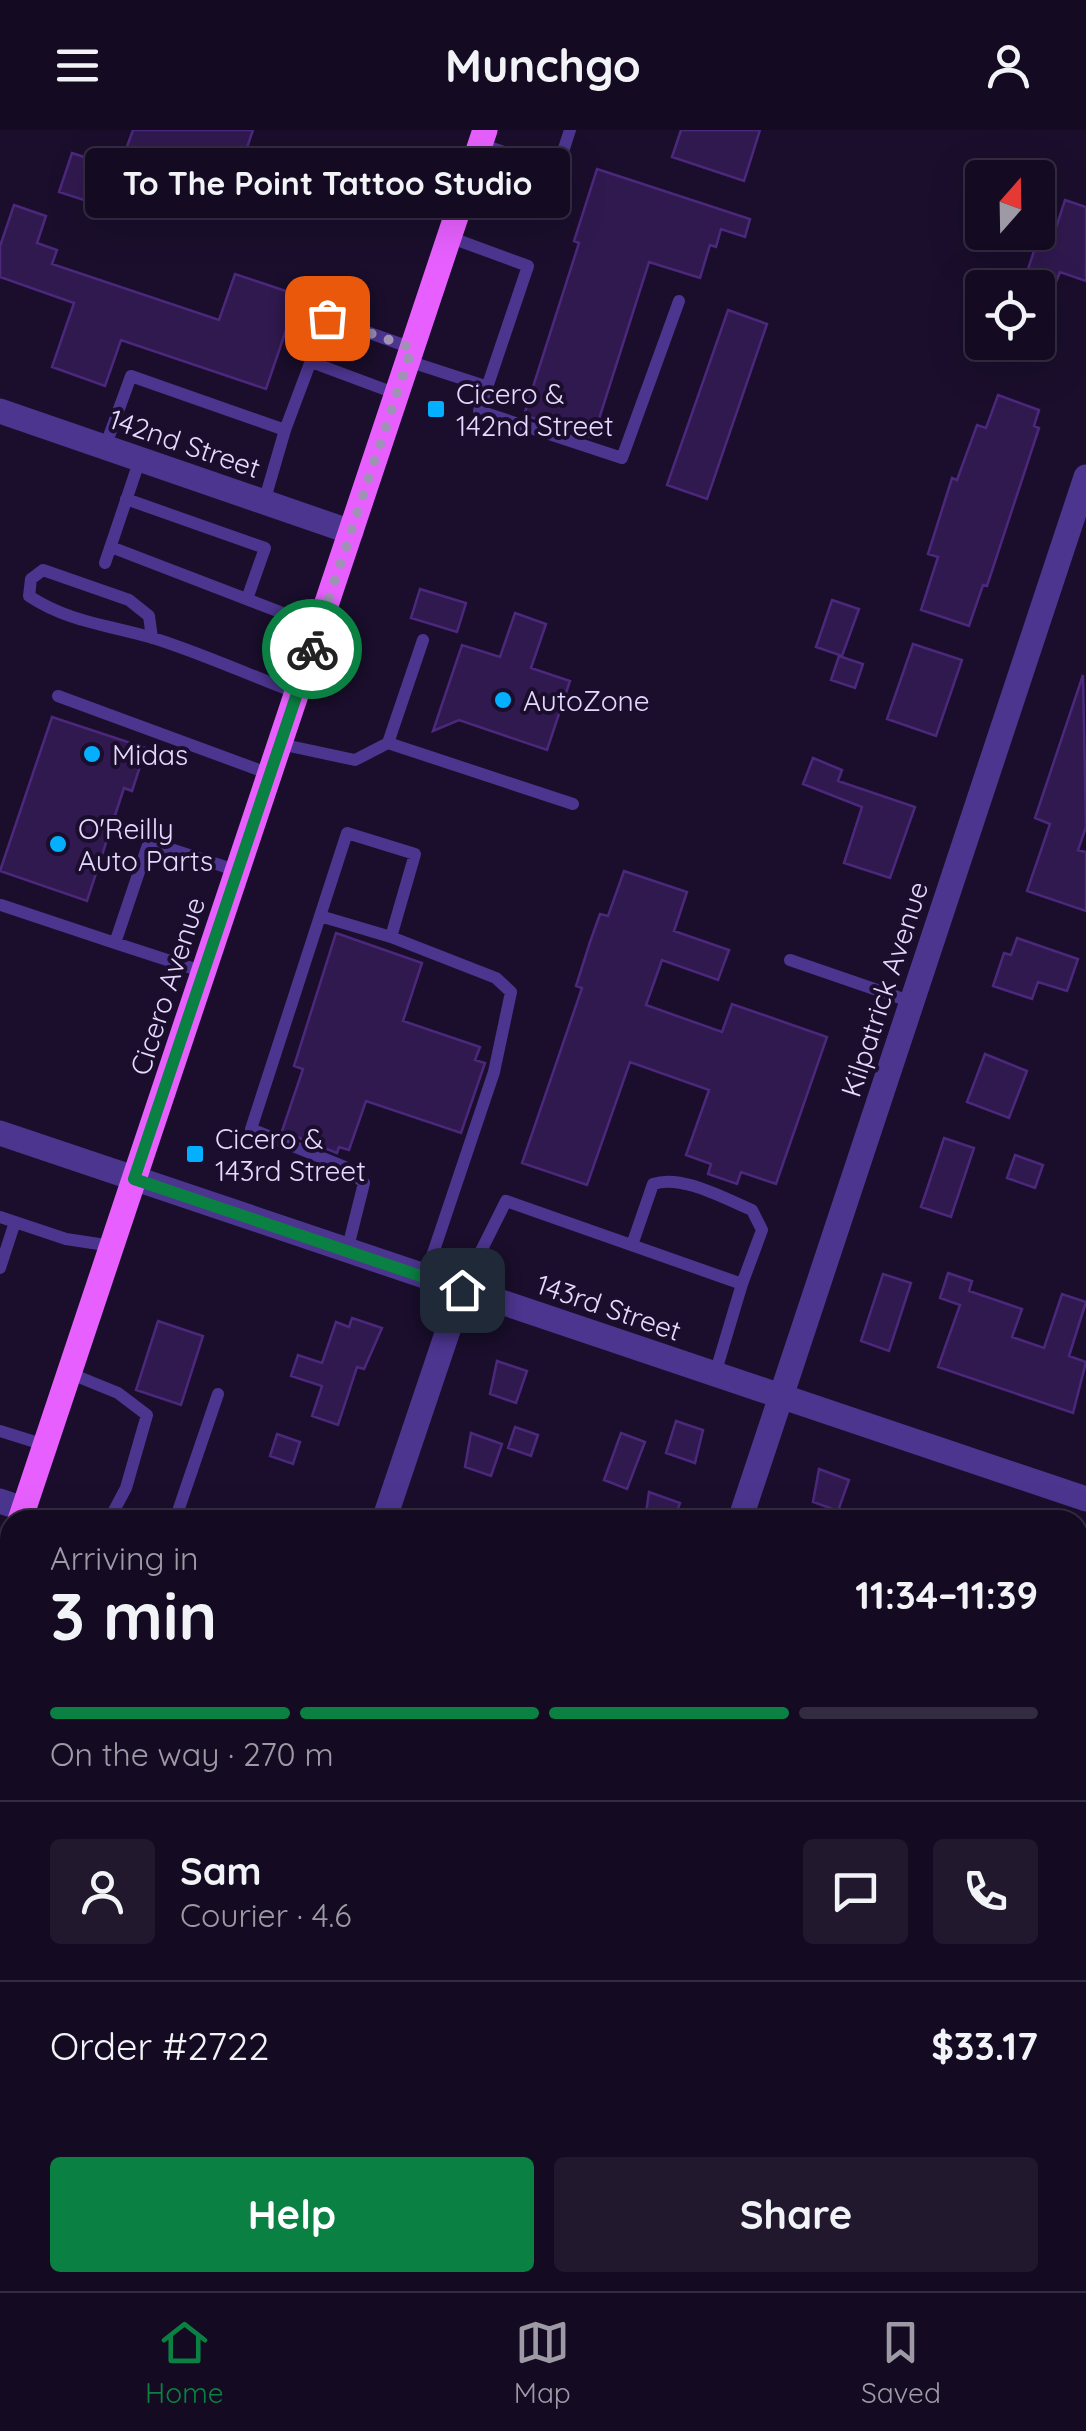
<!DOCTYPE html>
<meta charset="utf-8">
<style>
body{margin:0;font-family:Quicksand,sans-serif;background:#21182e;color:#f1f3f6;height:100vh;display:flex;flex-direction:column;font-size:38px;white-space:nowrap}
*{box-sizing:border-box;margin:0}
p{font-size:32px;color:#9d9aa5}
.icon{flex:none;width:55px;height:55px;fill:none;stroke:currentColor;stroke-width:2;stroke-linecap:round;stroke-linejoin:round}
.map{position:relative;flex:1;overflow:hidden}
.side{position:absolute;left:0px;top:1380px;width:1088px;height:782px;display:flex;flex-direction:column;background:#140a21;border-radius:30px 30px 0 0;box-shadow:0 10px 40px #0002,0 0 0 2px #332b3f}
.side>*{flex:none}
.needle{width:65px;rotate:20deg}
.controls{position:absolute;left:965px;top:30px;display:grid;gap:20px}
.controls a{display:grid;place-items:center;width:90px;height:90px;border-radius:10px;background:#140a21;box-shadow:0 10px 40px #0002,0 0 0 2px #332b3f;font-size:50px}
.pin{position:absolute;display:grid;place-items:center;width:85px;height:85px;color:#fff;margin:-42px;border-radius:20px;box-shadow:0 5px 15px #0006}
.courier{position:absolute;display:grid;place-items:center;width:100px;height:100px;margin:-50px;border:8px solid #0b8043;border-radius:50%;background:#fff;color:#222;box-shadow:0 2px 12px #0007}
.bubble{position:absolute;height:70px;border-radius:10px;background:#140a21;box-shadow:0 10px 40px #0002,0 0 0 2px #332b3f;font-size:32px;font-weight:700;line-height:70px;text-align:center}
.overview em{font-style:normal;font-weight:700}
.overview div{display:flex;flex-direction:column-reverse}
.overview{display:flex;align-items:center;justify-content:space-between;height:170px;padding:0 50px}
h1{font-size:65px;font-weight:700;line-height:75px}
.bar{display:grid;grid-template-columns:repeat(4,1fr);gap:15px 10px;align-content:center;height:120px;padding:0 50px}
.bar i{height:12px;border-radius:8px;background:#332b3f}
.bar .active{background:#0b8043}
.bar p{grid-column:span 4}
.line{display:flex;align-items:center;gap:25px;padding:0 50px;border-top:2px solid #332b3f}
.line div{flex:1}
.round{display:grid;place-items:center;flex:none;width:105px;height:105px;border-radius:10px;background:#21182e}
.primary-button{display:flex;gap:20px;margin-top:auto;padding:20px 50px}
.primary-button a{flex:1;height:115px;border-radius:10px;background:#0b8043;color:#fff;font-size:40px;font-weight:700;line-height:115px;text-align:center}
.primary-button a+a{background:#21182e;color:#f1f3f6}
header{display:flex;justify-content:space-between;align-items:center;height:130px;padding:0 50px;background:#140a21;font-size:45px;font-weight:700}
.menu{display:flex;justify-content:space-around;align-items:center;height:140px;border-top:2px solid #332b3f;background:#140a21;font-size:28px;color:#9d9aa5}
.menu a{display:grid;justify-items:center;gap:5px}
.menu .active{color:#0b8043}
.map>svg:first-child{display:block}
</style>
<header><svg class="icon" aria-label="menu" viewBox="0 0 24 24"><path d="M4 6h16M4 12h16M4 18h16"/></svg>Munchgo<svg class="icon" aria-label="person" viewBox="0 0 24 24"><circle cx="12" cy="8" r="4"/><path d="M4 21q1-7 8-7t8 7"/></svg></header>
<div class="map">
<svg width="1086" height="2161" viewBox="0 0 1086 2161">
<rect width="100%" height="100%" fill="#1a0e2c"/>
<path fill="#30194f" stroke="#4c287d" stroke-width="2.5" d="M 133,0 L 253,0 L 233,59 L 125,22 Z
M 681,0 L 760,0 L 744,51 L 672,27 Z
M 72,23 L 103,33 L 90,72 L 59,62 Z
M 597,39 L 750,89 L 745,107 L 721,99 L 716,117 L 710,115 L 700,148 L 649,132 L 593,308 L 524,285 L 579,113 L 574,111 Z
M 1065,70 L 1086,77 L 1086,151 L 1060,142 L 1056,152 L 1027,142 L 1039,106 L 1052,110 Z
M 14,75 L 46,86 L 37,113 L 57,120 L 52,134 L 219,190 L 235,144 L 298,165 L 266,259 L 121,210 L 105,256 L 52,237 L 74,173 L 0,147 L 0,116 Z
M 728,180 L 767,194 L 707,369 L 667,355 Z
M 998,265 L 1039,280 L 1034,296 L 1039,298 L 987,456 L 983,455 L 969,496 L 921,480 L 938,427 L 928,424 L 952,348 L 957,350 L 977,295 L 986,298 Z
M 420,459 L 466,473 L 457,502 L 411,488 Z
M 832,470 L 859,479 L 842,526 L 816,517 Z
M 515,483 L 546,494 L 531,538 L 570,551 L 547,620 L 459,590 L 433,601 L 462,515 L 500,527 Z
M 913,514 L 962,530 L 936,606 L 887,589 Z
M 839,526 L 863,534 L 855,558 L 831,550 Z
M 1083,545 L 1086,697 L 1078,720 L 1086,722 L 1086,781 L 1027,761 L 1050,694 L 1035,688 Z
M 52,587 L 146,618 L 132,661 L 124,658 L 87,771 L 0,741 Z
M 813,628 L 842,640 L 838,651 L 915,677 L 890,748 L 844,733 L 862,677 L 803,654 Z
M 624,741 L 687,762 L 674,801 L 729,820 L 718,850 L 662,830 L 646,875 L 722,902 L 732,874 L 827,907 L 776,1054 L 741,1042 L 737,1054 L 708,1044 L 711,1034 L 686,1025 L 709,960 L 630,932 L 587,1055 L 522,1033 L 582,858 L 576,856 L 590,812 L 600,784 L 608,786 Z
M 336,803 L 422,833 L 403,891 L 480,917 L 475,930 L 485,933 L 461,1003 L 366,971 L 349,1020 L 339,1017 L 337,1023 L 282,1001 L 303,939 L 294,936 Z
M 1017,808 L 1078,829 L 1067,861 L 1038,852 L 1032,869 L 993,856 L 1004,823 L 1011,825 Z
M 985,924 L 1027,941 L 1009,988 L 967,972 Z
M 944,1008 L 974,1018 L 951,1087 L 921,1077 Z
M 1015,1025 L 1043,1035 L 1035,1058 L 1007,1048 Z
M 948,1143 L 972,1151 L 969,1161 L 1022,1179 L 1012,1207 L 1044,1218 L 1062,1164 L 1086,1172 L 1069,1226 L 1086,1232 L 1073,1283 L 938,1237 L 960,1175 L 940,1168 Z
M 883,1144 L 911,1153 L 889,1221 L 861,1211 Z
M 352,1188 L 382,1198 L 364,1239 L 357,1237 L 338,1295 L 312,1286 L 322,1256 L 291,1246 L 298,1225 L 322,1233 L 336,1192 L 349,1197 Z
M 158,1191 L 203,1206 L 181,1275 L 136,1260 Z
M 497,1231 L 527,1241 L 516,1273 L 490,1264 Z
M 676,1291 L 703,1300 L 695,1333 L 666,1323 Z
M 515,1297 L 538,1305 L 531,1326 L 508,1318 Z
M 471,1303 L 502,1314 L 491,1346 L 465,1337 Z
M 621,1303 L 645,1312 L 627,1359 L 604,1350 Z
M 277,1304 L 300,1312 L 293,1334 L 270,1326 Z
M 819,1339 L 849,1350 L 838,1381 L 813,1372 Z
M 649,1362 L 680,1373 L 674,1390 L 645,1390 Z"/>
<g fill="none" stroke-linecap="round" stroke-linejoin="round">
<path stroke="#4c358f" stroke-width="12" d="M 480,14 L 557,40 L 570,0
M 449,107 L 528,136 L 479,281 L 622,328 L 679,171
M 408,231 L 488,257
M 311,232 L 397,264
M 105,317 L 131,246 L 285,300 L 327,188 L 412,218
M 126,369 L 265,418 L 247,469
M 264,372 L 285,300
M 111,417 L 319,497
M 105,433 L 140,329
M 152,508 L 149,486 L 129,470 L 43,440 L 31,449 L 29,466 C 68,492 109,495 153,508 C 201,523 249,545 297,563
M 58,566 L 270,644
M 388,613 L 573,674
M 280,614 L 355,630 L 388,613 L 423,510
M 1,775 L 115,813
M 320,786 L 391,807
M 790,830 L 912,872
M 204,842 L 115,813 L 149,712 L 238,741
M 0,1087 L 66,1109 L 112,1116
M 632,1115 L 653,1054 C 682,1044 725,1069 752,1080 L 762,1100 L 742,1154
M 347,1121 L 364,1053 L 345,1037 L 251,999 L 347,703 L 415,724 L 391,807 L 496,848 L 511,862 L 494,942 L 425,1147
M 0,1138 L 15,1092
M 462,1159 L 506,1071 L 742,1154 L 715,1244
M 69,1243 L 118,1263 L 147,1285 L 126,1358 L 109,1390
M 0,1301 L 45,1315
M 175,1390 L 218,1264
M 0,1576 L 10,1581
M 0,1704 L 10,1674
M 0,1918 L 10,1920
M 0,2002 L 10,1972"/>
<path stroke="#4c358f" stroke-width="25" d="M 0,281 L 351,402
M 0,1003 L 1086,1369
M 0,1371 L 24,1379
M 384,1390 L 462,1159
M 740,1390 L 1086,347
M 1078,1465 L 1086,1440
M 0,1721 L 10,1724
M 1078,2087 L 1086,2090
M 122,2161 L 125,2152
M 483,2161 L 486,2152
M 844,2161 L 847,2152"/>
<path stroke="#e760ff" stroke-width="25" d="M 20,1390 L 485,0
M 0,1450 L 10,1420"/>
</g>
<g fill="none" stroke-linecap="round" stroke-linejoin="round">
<path stroke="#9f92b5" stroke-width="10" stroke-dasharray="0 18" d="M 312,519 L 412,218 L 327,188"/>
<path stroke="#0b8043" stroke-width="12" d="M 312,519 L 134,1049 L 462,1160"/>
</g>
<g fill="#05afff" stroke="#1a0e2c" stroke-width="4">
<rect x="426" y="269" width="20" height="20" rx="5"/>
<circle cx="503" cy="570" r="10"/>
<circle cx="92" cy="624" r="10"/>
<circle cx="58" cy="714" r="10"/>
<rect x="185" y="1014" width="20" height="20" rx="5"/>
</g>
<g text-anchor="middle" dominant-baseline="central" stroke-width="8" stroke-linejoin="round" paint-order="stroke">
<g font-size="28" fill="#e6d9ff" stroke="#1a0e2c" text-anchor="start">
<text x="456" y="263">Cicero &amp;<tspan x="456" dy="32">142nd Street</tspan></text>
<text x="523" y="570">AutoZone</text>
<text x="112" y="624">Midas</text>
<text x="78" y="698">O'Reilly<tspan x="78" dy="32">Auto Parts</tspan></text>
<text x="215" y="1008">Cicero &amp;<tspan x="215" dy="32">143rd Street</tspan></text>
</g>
<g font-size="28" fill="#e6d9ff" stroke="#1a0e2c">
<text transform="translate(185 313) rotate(19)">142nd Street</text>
<text transform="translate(167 856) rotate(-72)">Cicero Avenue</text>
<text transform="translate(884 859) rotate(-72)">Kilpatrick Avenue</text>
<text transform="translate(609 1177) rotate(19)">143rd Street</text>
</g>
</g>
</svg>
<div class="controls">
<a><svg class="needle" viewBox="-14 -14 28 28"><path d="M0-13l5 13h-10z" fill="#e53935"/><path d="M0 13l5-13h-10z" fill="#9d9aa5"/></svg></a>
<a><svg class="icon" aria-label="locate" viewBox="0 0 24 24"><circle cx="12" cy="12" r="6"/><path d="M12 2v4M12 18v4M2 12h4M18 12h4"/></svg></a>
</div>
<div class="pin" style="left:327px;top:188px;background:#ea580c"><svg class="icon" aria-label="bag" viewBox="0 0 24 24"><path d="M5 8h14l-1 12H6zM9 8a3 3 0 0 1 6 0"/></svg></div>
<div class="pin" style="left:462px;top:1160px;background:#1f2937"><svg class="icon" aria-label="home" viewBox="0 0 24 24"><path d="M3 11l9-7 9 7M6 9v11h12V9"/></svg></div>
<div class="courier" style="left:312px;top:519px"><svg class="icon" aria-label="bike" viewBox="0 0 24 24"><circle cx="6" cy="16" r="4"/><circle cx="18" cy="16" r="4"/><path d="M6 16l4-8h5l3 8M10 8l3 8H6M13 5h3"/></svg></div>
<div class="bubble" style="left:85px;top:18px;width:485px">To The Point Tattoo Studio</div>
<section class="side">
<div class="overview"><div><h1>3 min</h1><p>Arriving in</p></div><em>11:34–11:39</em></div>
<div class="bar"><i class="active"></i><i class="active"></i><i class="active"></i><i></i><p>On the way · 270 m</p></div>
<div class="line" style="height:180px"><a class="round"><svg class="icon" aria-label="person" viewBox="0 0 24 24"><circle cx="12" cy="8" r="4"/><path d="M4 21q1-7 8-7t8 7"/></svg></a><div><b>Sam</b><p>Courier · 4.6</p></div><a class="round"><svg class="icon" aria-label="chat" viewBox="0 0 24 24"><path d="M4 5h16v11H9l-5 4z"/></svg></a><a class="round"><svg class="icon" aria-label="phone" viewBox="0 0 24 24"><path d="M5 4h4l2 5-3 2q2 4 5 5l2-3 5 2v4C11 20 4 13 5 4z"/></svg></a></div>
<div class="line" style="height:130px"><div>Order #2722</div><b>$33.17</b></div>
<div class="primary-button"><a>Help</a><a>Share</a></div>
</section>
</div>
<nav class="menu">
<a class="active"><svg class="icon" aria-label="home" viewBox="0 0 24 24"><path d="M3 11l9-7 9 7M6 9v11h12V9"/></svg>Home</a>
<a><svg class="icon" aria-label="map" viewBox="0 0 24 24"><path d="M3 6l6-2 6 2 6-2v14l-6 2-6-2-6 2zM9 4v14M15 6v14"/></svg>Map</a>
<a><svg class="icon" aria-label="saved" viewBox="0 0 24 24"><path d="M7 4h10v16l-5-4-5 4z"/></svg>Saved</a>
</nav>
